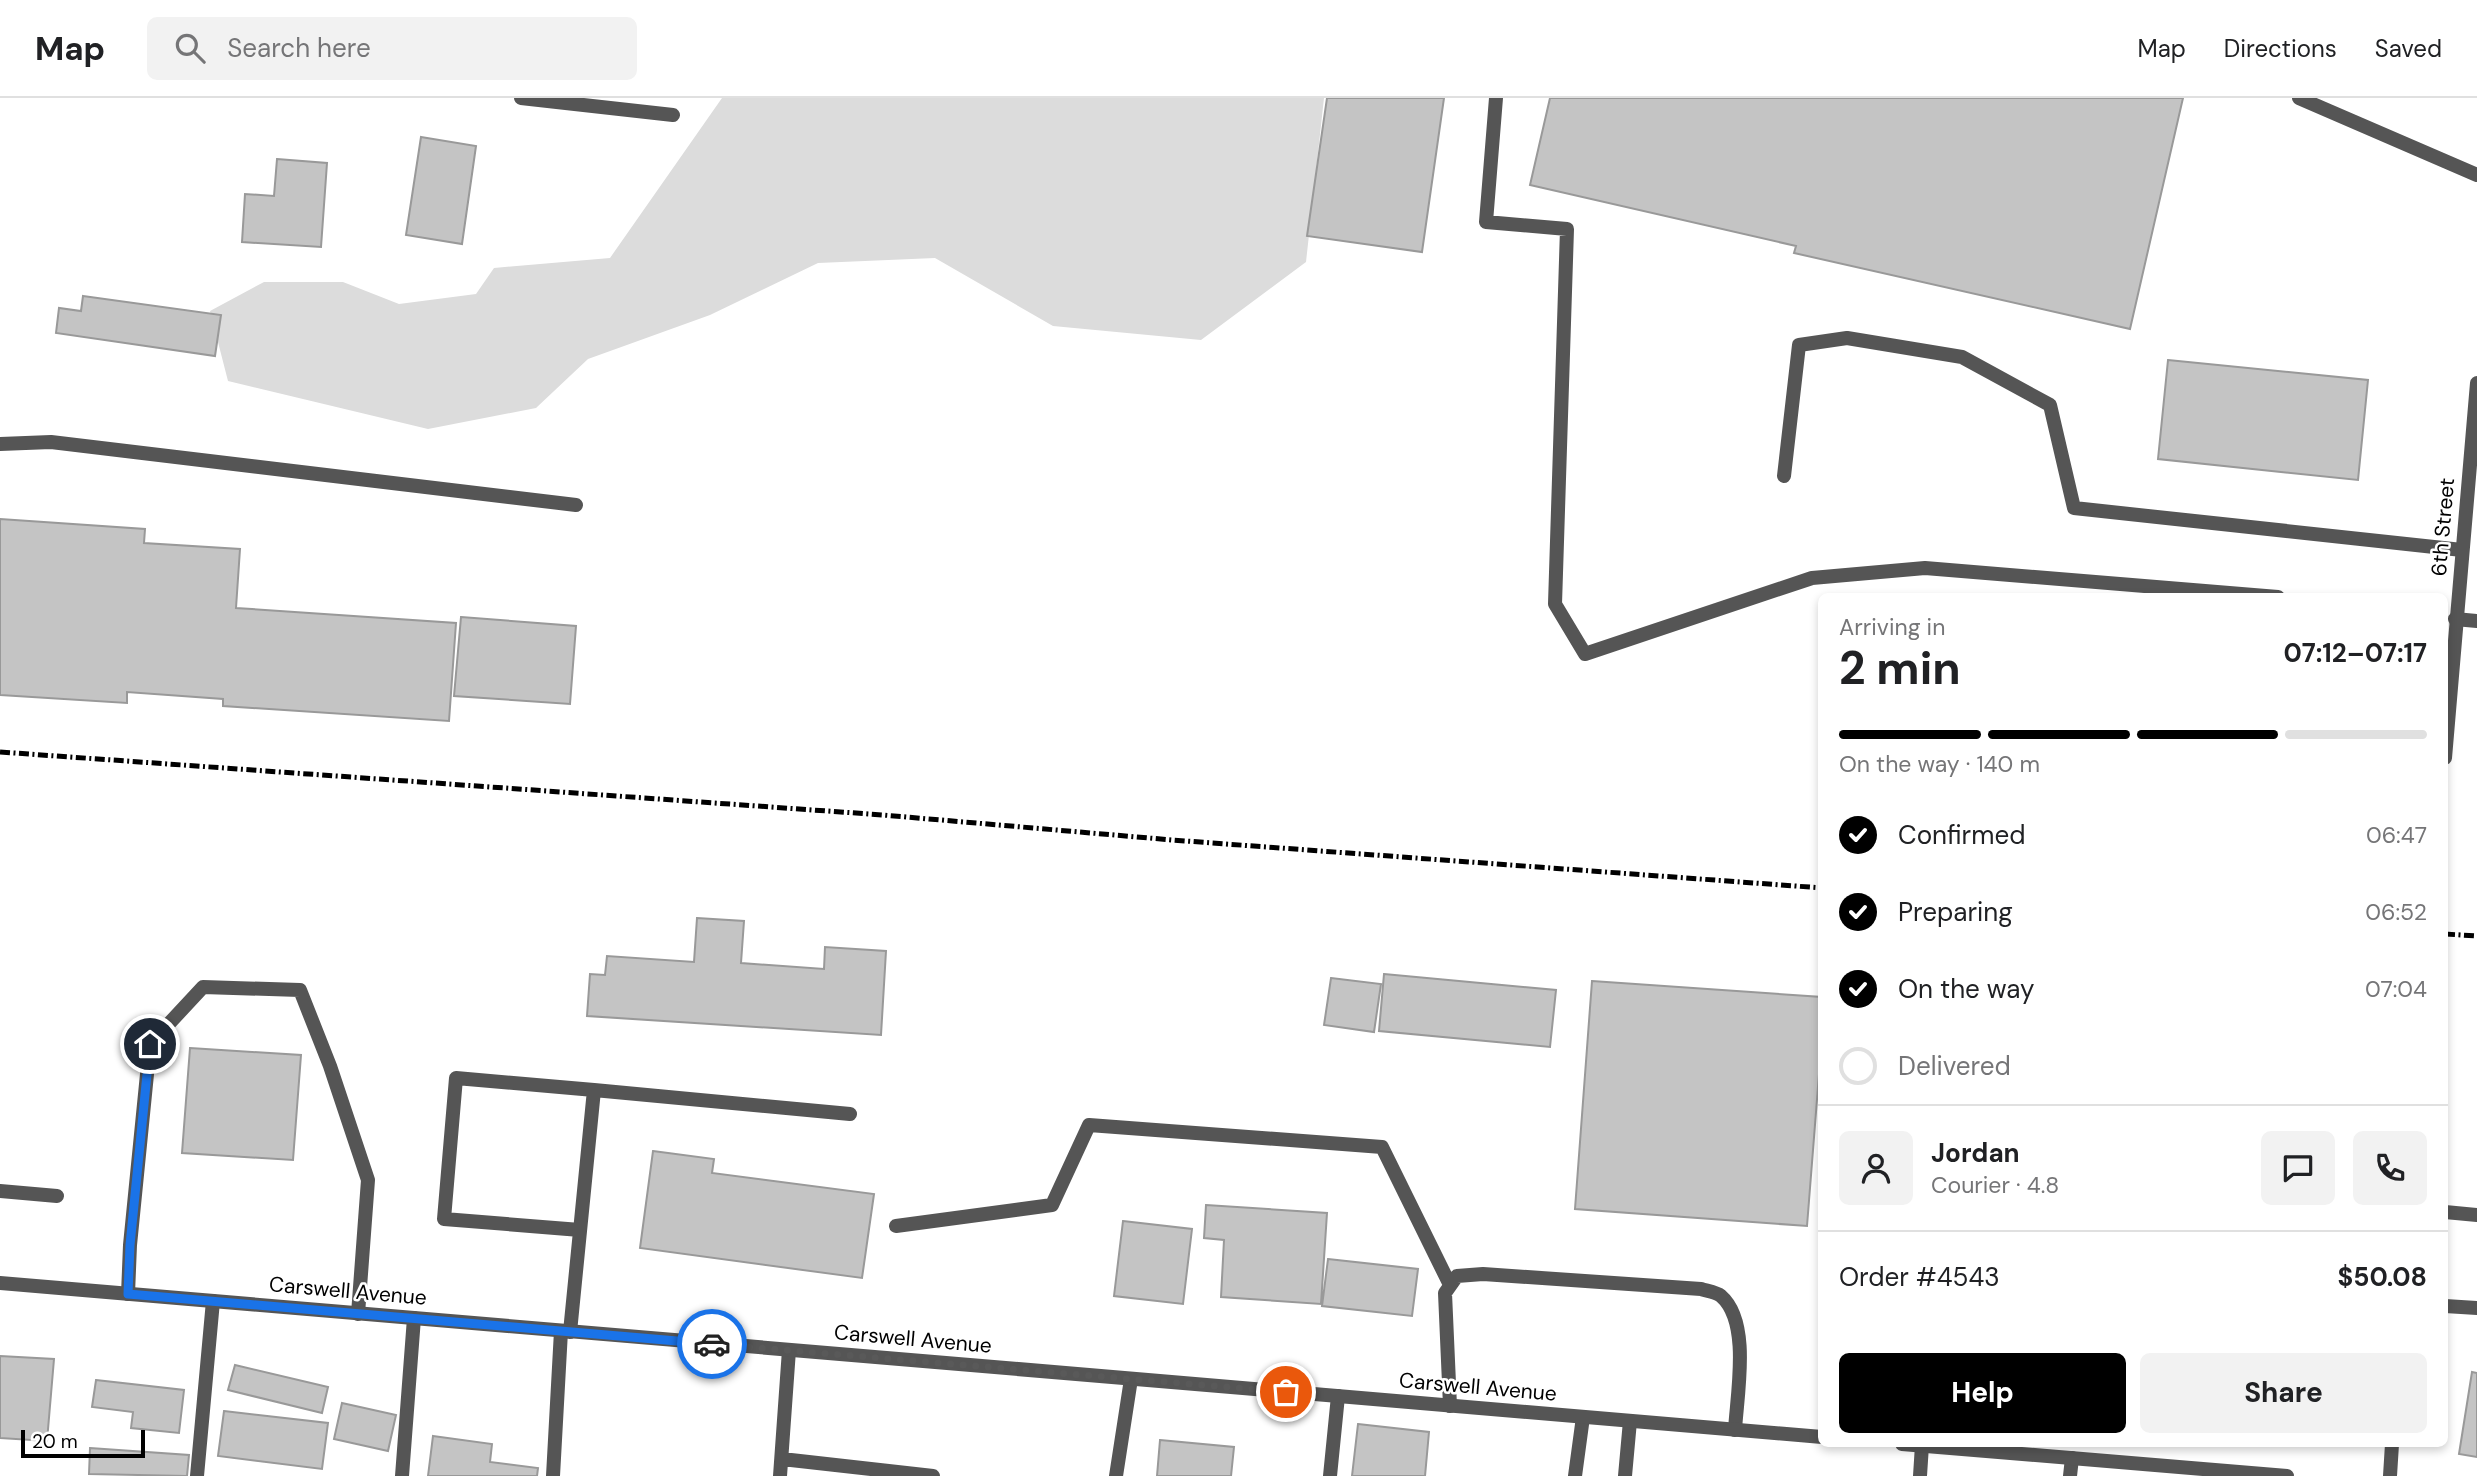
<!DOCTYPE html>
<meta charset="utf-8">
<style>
body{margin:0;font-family:"DM Sans",sans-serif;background:#f2f2f2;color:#202124;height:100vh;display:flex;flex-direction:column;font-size:26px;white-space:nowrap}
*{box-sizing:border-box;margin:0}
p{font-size:23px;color:#757577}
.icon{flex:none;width:38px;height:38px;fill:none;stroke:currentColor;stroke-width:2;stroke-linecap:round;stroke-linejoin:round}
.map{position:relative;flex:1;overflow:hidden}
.side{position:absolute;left:1818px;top:495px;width:630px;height:854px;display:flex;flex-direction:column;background:#fff;border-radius:10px;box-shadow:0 4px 10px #0003}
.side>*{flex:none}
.scale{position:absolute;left:21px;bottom:18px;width:124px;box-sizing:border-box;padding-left:7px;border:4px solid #000;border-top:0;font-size:19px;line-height:24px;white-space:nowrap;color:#000;-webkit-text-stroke:5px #fff;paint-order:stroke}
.pin{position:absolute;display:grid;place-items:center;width:60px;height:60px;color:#fff;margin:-30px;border:4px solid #fff;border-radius:50%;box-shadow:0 2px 7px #0007}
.courier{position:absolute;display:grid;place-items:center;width:70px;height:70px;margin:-35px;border:5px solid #1a73e8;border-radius:50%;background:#fff;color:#222;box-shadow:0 2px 9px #0007}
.overview em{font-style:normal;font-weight:700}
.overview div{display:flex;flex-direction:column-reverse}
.overview{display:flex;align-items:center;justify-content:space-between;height:119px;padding:0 21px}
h1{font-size:46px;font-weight:700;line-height:52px}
.bar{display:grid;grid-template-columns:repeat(4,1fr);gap:10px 7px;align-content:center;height:84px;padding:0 21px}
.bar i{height:9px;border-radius:5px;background:#e0e0e0}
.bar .current{background:#000}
.bar p{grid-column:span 4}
.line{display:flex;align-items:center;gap:18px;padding:0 21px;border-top:2px solid #e0e0e0}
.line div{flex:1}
.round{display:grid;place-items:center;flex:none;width:74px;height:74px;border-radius:10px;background:#f2f2f2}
ol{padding:0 21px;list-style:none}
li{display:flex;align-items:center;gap:21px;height:77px}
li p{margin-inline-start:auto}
li .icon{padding:7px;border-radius:50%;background:#000;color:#fff;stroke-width:4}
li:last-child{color:#757577}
li i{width:38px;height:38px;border:4px solid #e0e0e0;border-radius:50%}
.cta{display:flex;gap:14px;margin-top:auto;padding:14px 21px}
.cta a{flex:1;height:80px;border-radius:10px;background:#000;color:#fff;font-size:28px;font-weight:700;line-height:80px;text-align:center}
.cta a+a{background:#f2f2f2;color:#202124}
header{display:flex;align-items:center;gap:42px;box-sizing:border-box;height:98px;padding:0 35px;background:#fff;border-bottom:2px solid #e0e0e0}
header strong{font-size:33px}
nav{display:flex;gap:38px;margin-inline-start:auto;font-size:24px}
.search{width:490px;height:63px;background:#f2f2f2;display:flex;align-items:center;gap:18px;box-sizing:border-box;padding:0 24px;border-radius:10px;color:#757577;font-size:26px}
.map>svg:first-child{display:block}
</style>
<header>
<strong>Map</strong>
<div class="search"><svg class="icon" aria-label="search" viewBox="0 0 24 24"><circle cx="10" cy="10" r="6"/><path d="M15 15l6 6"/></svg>Search here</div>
<nav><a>Map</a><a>Directions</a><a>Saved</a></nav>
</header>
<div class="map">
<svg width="2477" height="1378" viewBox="0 0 2477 1378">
<rect width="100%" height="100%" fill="#fff"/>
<path fill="#dcdcdc" d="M 722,0 L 1324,0 L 1306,164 L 1201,242 L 1053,228 L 935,160 L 818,165 L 710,217 L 588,261 L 536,310 L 428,331 L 228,283 L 210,213 L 264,184 L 343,184 L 399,206 L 476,196 L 494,170 L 610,160 Z"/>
<path fill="#c4c4c4" stroke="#999" stroke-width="2" d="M 1327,0 L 1444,0 L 1422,154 L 1307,138 Z
M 1550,0 L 2183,0 L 2130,231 L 1794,155 L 1796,148 L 1530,87 Z
M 421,39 L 476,48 L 462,146 L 406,137 Z
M 277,61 L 327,65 L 321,149 L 242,144 L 245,96 L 274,98 Z
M 83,198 L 221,217 L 215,258 L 56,235 L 59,210 L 81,213 Z
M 2168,262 L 2368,282 L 2358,382 L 2158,361 Z
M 0,421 L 145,431 L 144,445 L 240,451 L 236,510 L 456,525 L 449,623 L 223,608 L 223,601 L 127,594 L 127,605 L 0,597 Z
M 461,519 L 576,528 L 570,606 L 454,598 Z
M 697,820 L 744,823 L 741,865 L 824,871 L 825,849 L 886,853 L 881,937 L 587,918 L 590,876 L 605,877 L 607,858 L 694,864 Z
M 1384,876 L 1556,892 L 1550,949 L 1379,933 Z
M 1331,880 L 1381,886 L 1374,934 L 1324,927 Z
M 1592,883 L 1822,899 L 1822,938 L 1807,1128 L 1575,1111 Z
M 190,950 L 301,957 L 293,1062 L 182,1055 Z
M 653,1053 L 714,1061 L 712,1075 L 874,1096 L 862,1180 L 640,1150 Z
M 1206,1107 L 1327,1115 L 1321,1206 L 1221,1199 L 1224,1142 L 1204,1140 Z
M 1123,1123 L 1192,1131 L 1183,1206 L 1114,1198 Z
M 1328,1161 L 1418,1171 L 1412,1218 L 1322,1208 Z
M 0,1258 L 54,1261 L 47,1343 L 0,1340 Z
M 235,1267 L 328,1289 L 322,1315 L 228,1292 Z
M 2472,1274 L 2477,1275 L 2477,1359 L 2459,1356 Z
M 96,1282 L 184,1292 L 179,1335 L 131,1330 L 133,1314 L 92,1309 Z
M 342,1305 L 396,1317 L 388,1353 L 334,1341 Z
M 224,1313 L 328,1325 L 322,1371 L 218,1358 Z
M 1358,1326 L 1429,1334 L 1425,1378 L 1352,1378 Z
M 433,1338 L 492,1346 L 490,1364 L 538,1370 L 537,1378 L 428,1378 Z
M 1160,1342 L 1234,1349 L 1231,1378 L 1157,1378 Z
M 90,1350 L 189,1357 L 187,1378 L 89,1376 Z"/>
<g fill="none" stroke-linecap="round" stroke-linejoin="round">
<path stroke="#555" stroke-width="14" d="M 1496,0 L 1486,124 L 1567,131 L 1555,506 L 1585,556 L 1812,480 L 1925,470 L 2278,499
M 0,346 L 51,344 L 576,407
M 1784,378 L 1799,247 L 1847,240 L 1962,259 L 2050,307 L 2074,410 L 2462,452
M 0,1093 L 57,1098
M 2445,1114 L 2477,1117
M 896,1128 L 1052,1107 L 1089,1027 L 1382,1049 L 1450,1187
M 580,1132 L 444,1121 L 456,980 L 594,992
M 128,1196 L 130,1147 L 150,946 L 203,889 L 300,892 L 330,968 L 368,1082 L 358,1216
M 570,1234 L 594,992 L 850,1016
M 1450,1308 L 1445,1195 L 1457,1178 L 1483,1176 L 1701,1191 C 1707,1193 1716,1194 1721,1198 C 1751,1224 1737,1296 1735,1332
M 782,1361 L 933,1378
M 197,1378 L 213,1203
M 402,1378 L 414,1220
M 553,1378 L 561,1233
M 780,1378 L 789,1252
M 1116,1378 L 1131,1281
M 1330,1378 L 1338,1298
M 1575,1378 L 1583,1319
M 1625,1378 L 1630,1323
M 1920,1378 L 1922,1347
M 2070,1378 L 2072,1360"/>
<path stroke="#555" stroke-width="14" d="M 521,0 L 673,17
M 2299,0 L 2477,77
M 2455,521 L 2477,523
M 2445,1208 L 2477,1210"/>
<path stroke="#555" stroke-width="14" d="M 2445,660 L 2477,285
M 0,1185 L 1822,1339
M 1902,1346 L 2287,1378
M 2390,1378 L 2392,1346"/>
<path stroke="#000" stroke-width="5" stroke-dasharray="10 3.5 2 3.5" stroke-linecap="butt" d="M 0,654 L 883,717 L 1172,742 L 1822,790
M 2445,836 L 2477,838"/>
</g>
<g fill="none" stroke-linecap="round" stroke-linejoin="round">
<path stroke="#595959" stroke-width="7" stroke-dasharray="0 12.6" d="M 712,1246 L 1286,1294"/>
<path stroke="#1a73e8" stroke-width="9" d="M 150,946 L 130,1147 L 128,1196 L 712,1246"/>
</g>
<g text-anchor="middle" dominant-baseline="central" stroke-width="5" stroke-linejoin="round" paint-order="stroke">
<g font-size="21" fill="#000" stroke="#fff">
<text transform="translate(2443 429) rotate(-85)">6th Street</text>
<text transform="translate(348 1193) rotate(5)">Carswell Avenue</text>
<text transform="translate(913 1241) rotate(5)">Carswell Avenue</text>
<text transform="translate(1478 1289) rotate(5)">Carswell Avenue</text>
</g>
</g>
</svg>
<div class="scale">20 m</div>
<div class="pin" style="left:1286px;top:1294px;background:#ea580c"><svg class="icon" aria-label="bag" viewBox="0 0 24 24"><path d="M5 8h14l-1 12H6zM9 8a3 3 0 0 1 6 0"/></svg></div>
<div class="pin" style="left:150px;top:946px;background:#1f2937"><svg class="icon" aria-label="home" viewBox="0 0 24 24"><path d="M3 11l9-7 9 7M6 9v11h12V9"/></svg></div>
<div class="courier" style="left:712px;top:1246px"><svg class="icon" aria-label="car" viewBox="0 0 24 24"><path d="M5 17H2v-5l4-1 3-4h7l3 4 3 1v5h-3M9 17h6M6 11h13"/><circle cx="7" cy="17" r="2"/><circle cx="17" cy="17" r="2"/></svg></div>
<section class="side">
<div class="overview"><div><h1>2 min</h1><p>Arriving in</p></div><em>07:12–07:17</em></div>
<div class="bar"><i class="current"></i><i class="current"></i><i class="current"></i><i></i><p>On the way · 140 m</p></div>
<ol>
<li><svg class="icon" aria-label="check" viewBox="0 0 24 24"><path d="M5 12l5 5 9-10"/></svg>Confirmed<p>06:47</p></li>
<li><svg class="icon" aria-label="check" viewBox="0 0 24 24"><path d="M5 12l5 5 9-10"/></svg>Preparing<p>06:52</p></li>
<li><svg class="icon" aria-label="check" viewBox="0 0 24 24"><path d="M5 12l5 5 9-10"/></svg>On the way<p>07:04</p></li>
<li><i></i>Delivered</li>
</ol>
<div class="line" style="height:126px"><a class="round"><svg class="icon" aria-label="person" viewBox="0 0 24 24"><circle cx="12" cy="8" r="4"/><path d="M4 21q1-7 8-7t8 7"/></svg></a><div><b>Jordan</b><p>Courier · 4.8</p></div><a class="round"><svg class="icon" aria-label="chat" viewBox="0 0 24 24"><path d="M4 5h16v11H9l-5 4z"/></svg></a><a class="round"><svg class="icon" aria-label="phone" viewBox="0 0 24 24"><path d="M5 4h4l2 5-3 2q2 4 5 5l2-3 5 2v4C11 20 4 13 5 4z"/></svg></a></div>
<div class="line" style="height:91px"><div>Order #4543</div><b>$50.08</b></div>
<div class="cta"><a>Help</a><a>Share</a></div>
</section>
</div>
